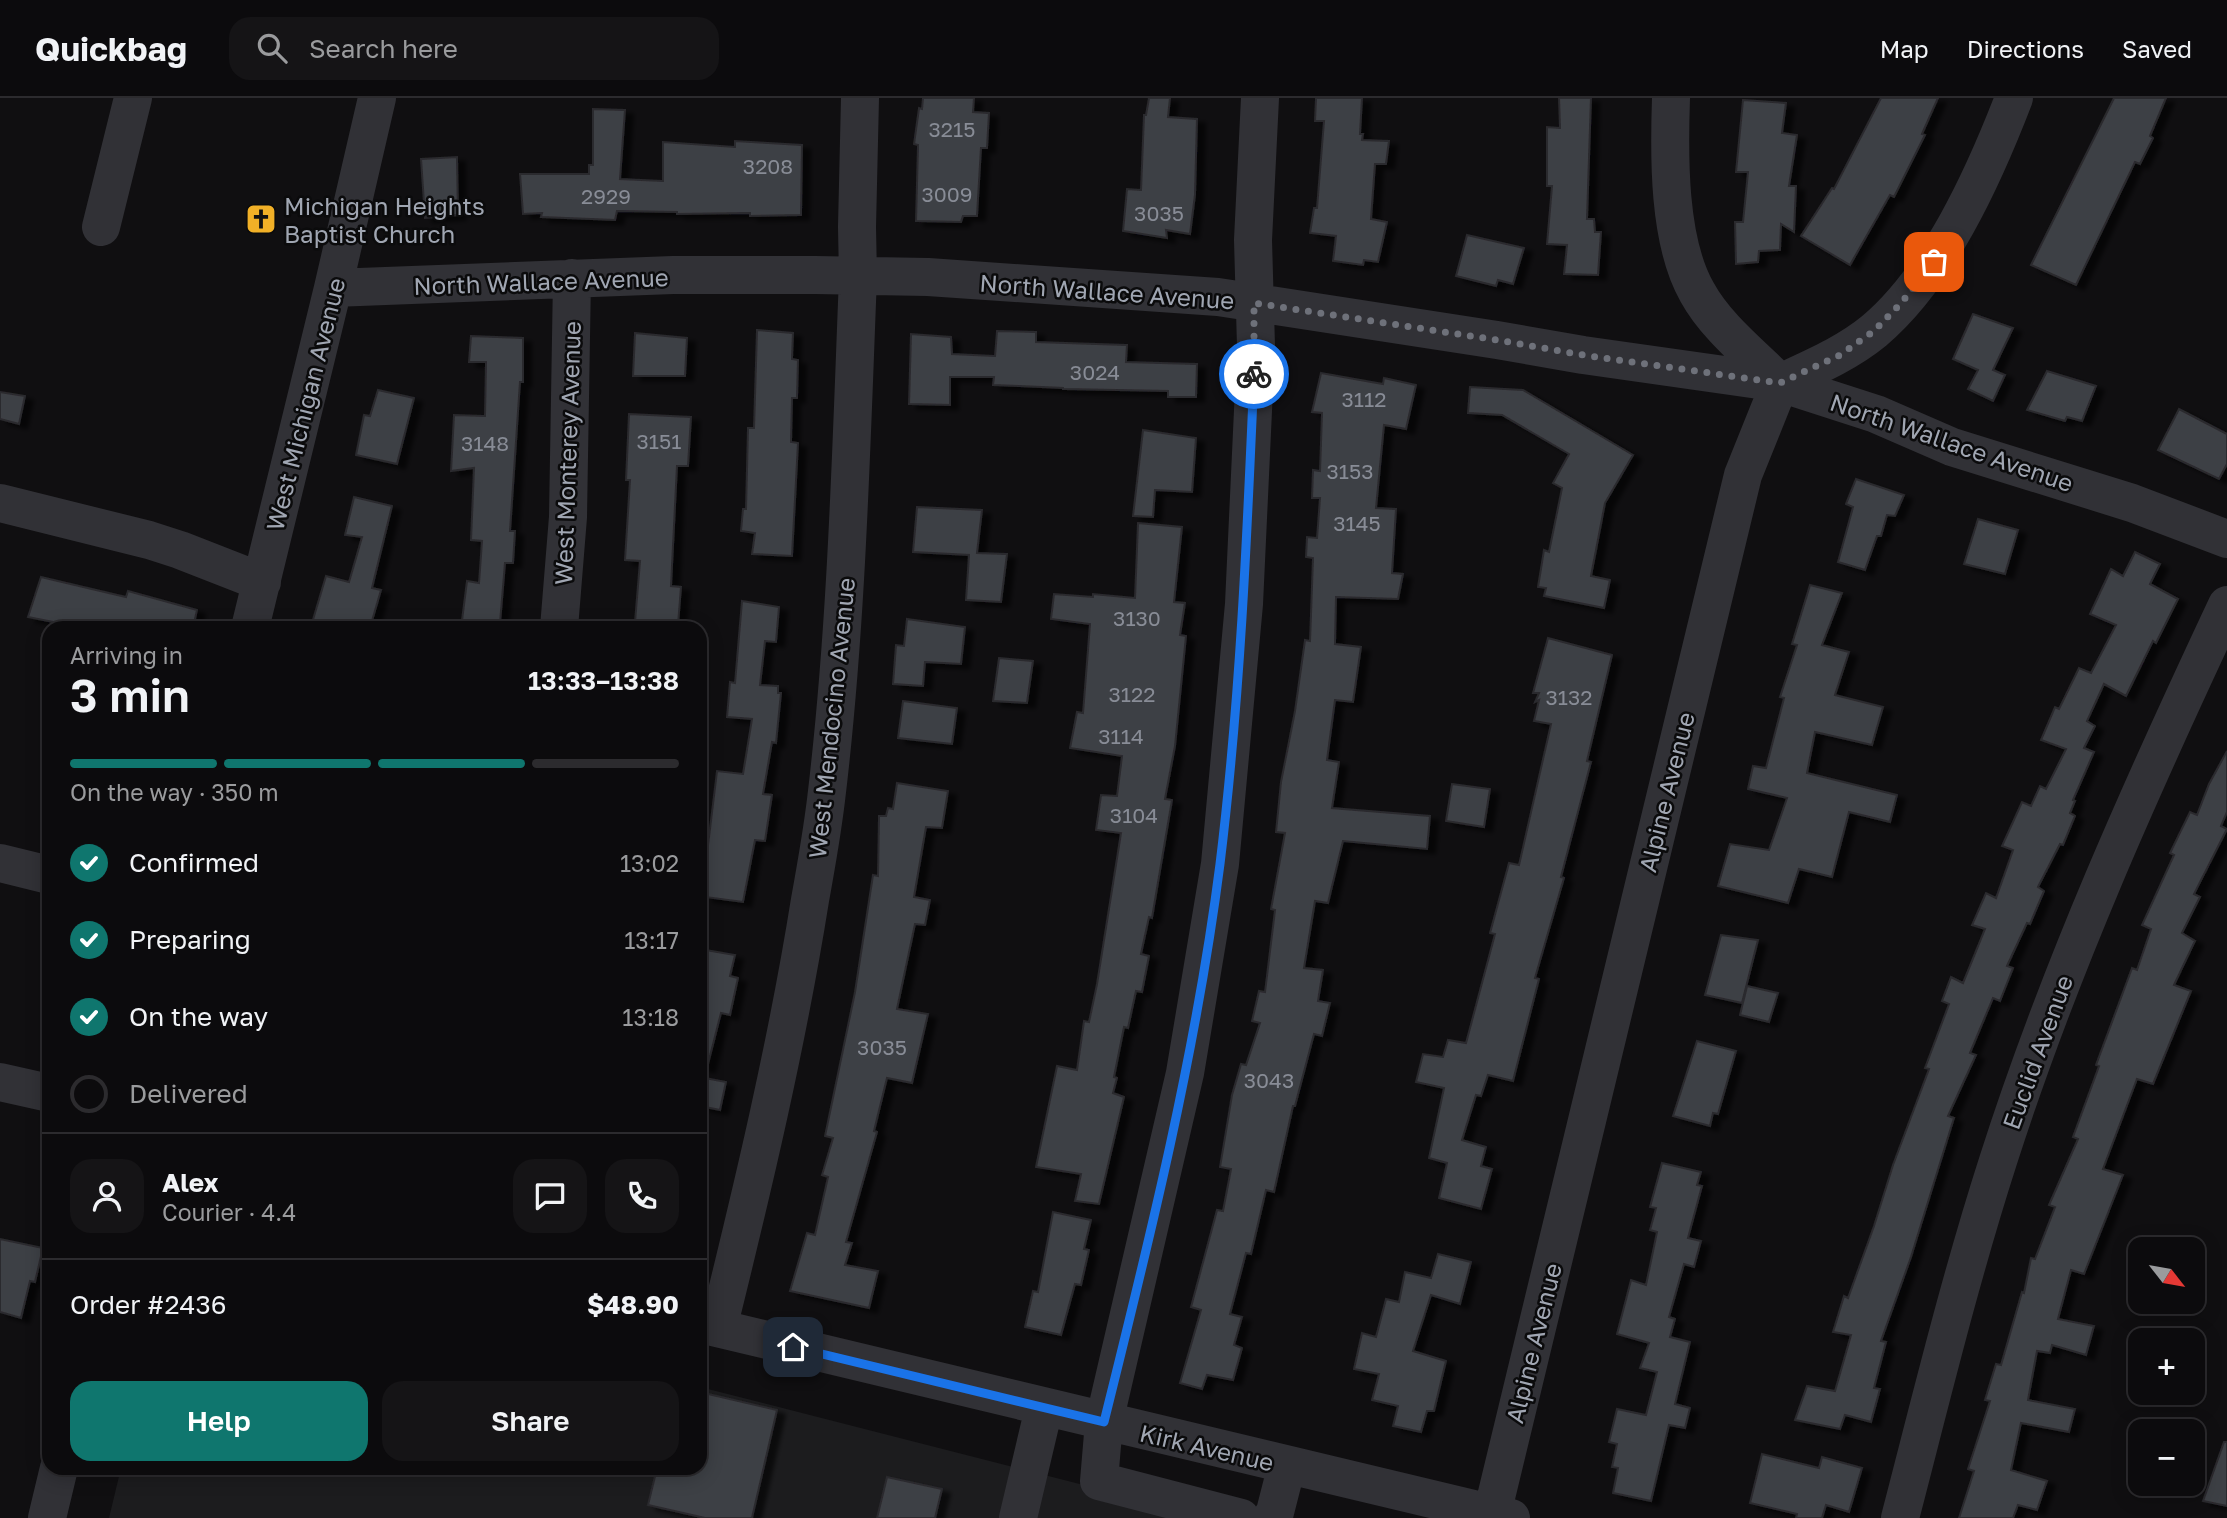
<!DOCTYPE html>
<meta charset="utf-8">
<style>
body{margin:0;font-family:"Golos Text",sans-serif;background:#151416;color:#f1f3f6;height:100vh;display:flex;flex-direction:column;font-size:26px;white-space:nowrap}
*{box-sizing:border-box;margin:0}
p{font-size:23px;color:#9a9b9d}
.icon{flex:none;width:38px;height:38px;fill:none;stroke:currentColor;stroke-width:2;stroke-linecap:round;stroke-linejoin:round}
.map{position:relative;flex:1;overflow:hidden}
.details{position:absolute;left:42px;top:523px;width:665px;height:854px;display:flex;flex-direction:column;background:#0c0b0d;border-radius:21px;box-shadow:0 4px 18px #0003,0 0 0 2px #2c2b2e}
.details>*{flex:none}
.needle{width:46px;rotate:121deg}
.buttons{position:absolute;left:2128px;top:1139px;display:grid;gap:14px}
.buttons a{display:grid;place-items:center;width:77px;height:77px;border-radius:14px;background:#0c0b0d;box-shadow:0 4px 18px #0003,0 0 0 2px #2c2b2e;font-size:35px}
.pin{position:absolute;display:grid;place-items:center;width:60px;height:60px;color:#fff;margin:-30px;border-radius:14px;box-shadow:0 4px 10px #0006}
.courier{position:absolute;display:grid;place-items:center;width:70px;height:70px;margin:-35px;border:5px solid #1a73e8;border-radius:50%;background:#fff;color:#222;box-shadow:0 2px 9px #0007}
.headline em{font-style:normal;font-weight:600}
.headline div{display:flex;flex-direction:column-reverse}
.headline{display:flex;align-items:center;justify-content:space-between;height:119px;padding:0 28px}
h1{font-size:46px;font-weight:600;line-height:52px}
.bar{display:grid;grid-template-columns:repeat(4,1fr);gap:10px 7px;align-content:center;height:84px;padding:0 28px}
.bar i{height:9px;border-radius:5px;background:#2c2b2e}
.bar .current{background:#0f766e}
.bar p{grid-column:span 4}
.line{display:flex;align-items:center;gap:18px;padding:0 28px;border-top:2px solid #2c2b2e}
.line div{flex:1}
.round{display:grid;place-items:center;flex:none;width:74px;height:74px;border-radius:21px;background:#151416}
ol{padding:0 28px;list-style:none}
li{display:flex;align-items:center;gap:21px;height:77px}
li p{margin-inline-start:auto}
li .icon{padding:7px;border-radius:50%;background:#0f766e;color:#fff;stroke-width:4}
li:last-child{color:#9a9b9d}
li i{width:38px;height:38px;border:4px solid #2c2b2e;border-radius:50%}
.action{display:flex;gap:14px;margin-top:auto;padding:14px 28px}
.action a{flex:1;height:80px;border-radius:21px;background:#0f766e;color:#fff;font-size:28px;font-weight:600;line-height:80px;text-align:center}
.action a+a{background:#151416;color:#f1f3f6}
header{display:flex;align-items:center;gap:42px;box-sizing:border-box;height:98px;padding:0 35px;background:#0c0b0d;border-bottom:2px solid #2c2b2e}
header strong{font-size:33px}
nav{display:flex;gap:38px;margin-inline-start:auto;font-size:24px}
.search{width:490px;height:63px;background:#151416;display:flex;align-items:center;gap:18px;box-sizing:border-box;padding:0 24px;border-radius:21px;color:#9a9b9d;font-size:26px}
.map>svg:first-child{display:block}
</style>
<header>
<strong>Quickbag</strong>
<div class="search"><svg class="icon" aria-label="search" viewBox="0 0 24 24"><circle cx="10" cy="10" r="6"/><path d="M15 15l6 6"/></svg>Search here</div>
<nav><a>Map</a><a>Directions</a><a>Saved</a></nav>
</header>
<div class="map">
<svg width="2227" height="1420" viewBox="0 0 2227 1420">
<defs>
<filter id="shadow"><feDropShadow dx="8" dy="4.5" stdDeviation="2" flood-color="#0009"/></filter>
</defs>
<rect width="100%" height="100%" fill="#100f11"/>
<path fill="#1c1c1e" d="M 700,1289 L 1213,1420 L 109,1420 L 121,1370 L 700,1370 Z"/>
<path fill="#3e3f44" stroke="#2a292d" stroke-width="2" filter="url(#shadow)" d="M 923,0 L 974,0 L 973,14 L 989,15 L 987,50 L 981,50 L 977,118 L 963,118 L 961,124 L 916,123 L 918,47 L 914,46 L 919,10 L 922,11 Z
M 1149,0 L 1170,0 L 1168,19 L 1197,21 L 1195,97 L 1190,136 L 1166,132 L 1167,140 L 1123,133 L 1127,91 L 1141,92 L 1144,17 L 1146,17 Z
M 1316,0 L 1362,0 L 1360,36 L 1363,36 L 1362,42 L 1389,43 L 1386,66 L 1375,66 L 1371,121 L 1387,124 L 1378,164 L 1364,162 L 1363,167 L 1333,163 L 1336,138 L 1310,135 L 1314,110 L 1317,110 L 1324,23 L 1315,23 Z
M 1559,0 L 1591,0 L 1587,121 L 1594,121 L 1595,134 L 1601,134 L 1598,177 L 1564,176 L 1567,147 L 1547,146 L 1552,88 L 1547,88 L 1547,29 L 1560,30 Z
M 1881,0 L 1938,0 L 1922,36 L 1925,37 L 1894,99 L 1890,97 L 1850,167 L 1801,138 L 1832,90 L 1834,91 Z
M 2114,0 L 2166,0 L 2150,38 L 2153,40 L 2140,66 L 2135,64 L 2076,187 L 2031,167 Z
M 1743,2 L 1786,5 L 1782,35 L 1797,37 L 1789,88 L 1796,88 L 1794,134 L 1781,126 L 1780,152 L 1759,153 L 1758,164 L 1736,166 L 1735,124 L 1743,124 L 1748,74 L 1736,74 Z
M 593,11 L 625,12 L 620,81 L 663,83 L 663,44 L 735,49 L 735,43 L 802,47 L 801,117 L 750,118 L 750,115 L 677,116 L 677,114 L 617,113 L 615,122 L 541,119 L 542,115 L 523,116 L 520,76 L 589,76 L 589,67 L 593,67 Z
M 457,59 L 458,117 L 425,120 L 421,61 Z
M 1467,137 L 1524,150 L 1513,186 L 1498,182 L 1496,188 L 1456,178 Z
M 1973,216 L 2013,230 L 1993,272 L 2005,277 L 1993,303 L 1968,291 L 1978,272 L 1953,261 Z
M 757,232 L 793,235 L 792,261 L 798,262 L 797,300 L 792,300 L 791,344 L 798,345 L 792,458 L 752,456 L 755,435 L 741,433 L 743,411 L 746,411 L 748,330 L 754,330 Z
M 997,233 L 1036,234 L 1036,244 L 1127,247 L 1126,264 L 1197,266 L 1196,299 L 1168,299 L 1168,293 L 1063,291 L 1063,290 L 993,287 L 994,279 L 950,279 L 950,307 L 909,306 L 911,236 L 951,239 L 952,256 L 995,258 Z
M 635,235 L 687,240 L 685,278 L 633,278 Z
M 471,238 L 523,240 L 523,284 L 520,284 L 510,433 L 515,433 L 513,465 L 505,465 L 500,525 L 496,525 L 496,530 L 461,530 L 467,483 L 479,485 L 482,443 L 471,442 L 474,370 L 451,373 L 454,317 L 485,318 L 486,264 L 469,264 Z
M 2047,273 L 2096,288 L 2082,323 L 2067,319 L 2065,323 L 2027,312 Z
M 1321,275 L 1383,286 L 1384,280 L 1416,287 L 1406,331 L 1384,327 L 1376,410 L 1396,411 L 1392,475 L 1403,476 L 1398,501 L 1336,499 L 1335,546 L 1361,549 L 1353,604 L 1335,602 L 1327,662 L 1339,664 L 1332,710 L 1430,718 L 1427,751 L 1343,743 L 1328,805 L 1315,803 L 1304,870 L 1323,872 L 1318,903 L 1330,905 L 1322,938 L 1314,936 L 1295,1008 L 1293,1008 L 1274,1094 L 1266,1092 L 1251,1156 L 1246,1155 L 1230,1216 L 1242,1219 L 1234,1247 L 1242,1250 L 1233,1282 L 1207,1277 L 1202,1291 L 1180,1285 L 1201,1212 L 1191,1209 L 1217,1112 L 1223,1113 L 1231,1071 L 1220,1069 L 1232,997 L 1241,966 L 1246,967 L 1260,925 L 1252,923 L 1259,893 L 1265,894 L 1275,812 L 1271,811 L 1285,735 L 1276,734 L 1281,684 L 1295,613 L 1305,542 L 1310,543 L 1313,460 L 1306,459 L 1307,439 L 1317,440 L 1320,400 L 1312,400 L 1313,372 L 1320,373 L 1322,315 L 1312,314 Z
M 1470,289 L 1523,292 L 1633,357 L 1605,405 L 1591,478 L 1610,482 L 1604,510 L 1544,498 L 1546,490 L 1538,489 L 1544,452 L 1549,454 L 1562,390 L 1553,385 L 1569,356 L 1502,317 L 1468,315 Z
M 378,292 L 414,300 L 397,366 L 356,357 L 364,317 L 370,318 Z
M 0,294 L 25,298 L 19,326 L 0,321 Z
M 2179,311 L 2227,336 L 2227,366 L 2219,381 L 2158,352 Z
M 629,316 L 691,319 L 688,368 L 677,368 L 671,488 L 681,489 L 678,527 L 635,524 L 640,463 L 625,462 L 630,382 L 626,382 Z
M 1143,332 L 1196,340 L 1192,394 L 1155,392 L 1153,419 L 1133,418 Z
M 1856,381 L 1904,397 L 1895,418 L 1887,417 L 1881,438 L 1877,438 L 1865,472 L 1838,464 L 1853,409 L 1846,406 Z
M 354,399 L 392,408 L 372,490 L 381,492 L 370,530 L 336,530 L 312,525 L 326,478 L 349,484 L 362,439 L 345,437 Z
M 917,409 L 982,412 L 977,455 L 1007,456 L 1001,504 L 966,502 L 969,457 L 913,454 Z
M 1978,421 L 2018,432 L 2005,476 L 1964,466 Z
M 1138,425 L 1182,429 L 1174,504 L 1185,505 L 1180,537 L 1186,538 L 1175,648 L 1165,701 L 1172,702 L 1152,820 L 1149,819 L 1141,856 L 1149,858 L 1142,894 L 1136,893 L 1128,930 L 1124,929 L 1114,979 L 1117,980 L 1113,995 L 1124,999 L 1099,1106 L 1075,1103 L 1081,1076 L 1036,1069 L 1057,968 L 1077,972 L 1084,923 L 1089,924 L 1097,886 L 1121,735 L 1096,732 L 1101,697 L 1117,698 L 1122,658 L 1070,650 L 1077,614 L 1083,615 L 1090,526 L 1051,521 L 1054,496 L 1093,499 L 1093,496 L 1135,500 Z
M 2135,454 L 2160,466 L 2150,486 L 2178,501 L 2156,545 L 2153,543 L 2126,598 L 2104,586 L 2087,623 L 2095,628 L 2084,650 L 2094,654 L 2073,702 L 2075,703 L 2070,715 L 2075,718 L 2063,747 L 2060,746 L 2038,789 L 2044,793 L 2030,826 L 2027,825 L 2007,868 L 2013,870 L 2000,903 L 1993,900 L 1970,955 L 1976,957 L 1948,1018 L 1954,1020 L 1911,1159 L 1881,1243 L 1886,1244 L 1874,1290 L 1880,1291 L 1871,1324 L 1845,1317 L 1840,1331 L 1795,1322 L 1807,1288 L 1835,1293 L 1851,1237 L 1833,1234 L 1844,1198 L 1848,1200 L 1874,1128 L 1893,1067 L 1929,971 L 1925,970 L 1949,906 L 1942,903 L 1951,879 L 1963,885 L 1985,831 L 1972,827 L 1986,795 L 1996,800 L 2013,752 L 2002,748 L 2022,704 L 2031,708 L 2040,688 L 2046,691 L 2066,651 L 2041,642 L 2055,609 L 2059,611 L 2079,570 L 2091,575 L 2116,527 L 2090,516 L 2111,471 L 2123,478 Z
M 41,479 L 126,499 L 128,493 L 197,512 L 193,530 L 83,530 L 28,519 Z
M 1810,487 L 1842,495 L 1822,547 L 1849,554 L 1835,597 L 1883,609 L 1872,647 L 1815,634 L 1807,675 L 1897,697 L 1890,724 L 1849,714 L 1832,779 L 1799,771 L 1788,805 L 1718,788 L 1730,746 L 1769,752 L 1787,700 L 1748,691 L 1753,668 L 1766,670 L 1784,600 L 1780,599 L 1797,547 L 1792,546 Z
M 742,503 L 779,509 L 776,544 L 765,543 L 760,587 L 778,588 L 778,595 L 781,595 L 776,645 L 772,644 L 763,696 L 772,697 L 765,743 L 755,742 L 743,804 L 705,799 L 707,787 L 700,786 L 700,754 L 707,755 L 717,673 L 743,676 L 752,621 L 727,619 L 730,584 L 735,585 Z
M 907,521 L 965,529 L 961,566 L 925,564 L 923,588 L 893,586 L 896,547 L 904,548 Z
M 1548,540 L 1612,557 L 1587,663 L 1591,664 L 1561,779 L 1564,780 L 1535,880 L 1539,881 L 1513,983 L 1488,977 L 1481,998 L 1476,997 L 1462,1042 L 1486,1049 L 1481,1068 L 1492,1071 L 1481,1111 L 1439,1100 L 1447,1065 L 1429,1060 L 1444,990 L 1416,984 L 1423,956 L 1443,959 L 1448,942 L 1466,945 L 1495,836 L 1490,835 L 1509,765 L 1519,767 L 1551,626 L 1534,623 L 1539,602 L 1535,604 L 1539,595 L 1533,595 Z
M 999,560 L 1033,563 L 1027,605 L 993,603 Z
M 903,603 L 957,610 L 952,646 L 898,640 Z
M 2227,653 L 2227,714 L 2221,728 L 2227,731 L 2194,796 L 2200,799 L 2182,835 L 2195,843 L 2174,887 L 2191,893 L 2153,986 L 2137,981 L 2103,1071 L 2123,1077 L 2084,1176 L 2071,1172 L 2058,1221 L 2094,1228 L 2086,1257 L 2052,1247 L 2050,1255 L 2037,1253 L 2028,1302 L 2075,1311 L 2069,1334 L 2021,1325 L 2011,1372 L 2047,1383 L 2037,1412 L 2018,1407 L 2013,1420 L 1959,1420 L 1974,1373 L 1968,1371 L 1990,1303 L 1985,1302 L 1996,1266 L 2001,1267 L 2022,1194 L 2024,1195 L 2031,1160 L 2035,1161 L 2055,1109 L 2049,1107 L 2078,1041 L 2073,1039 L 2099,968 L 2096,967 L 2132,870 L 2137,872 L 2151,831 L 2142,827 L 2174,757 L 2170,755 L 2190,714 L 2197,717 L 2209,686 Z
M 897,685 L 948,693 L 942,730 L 926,729 L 914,799 L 930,802 L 925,827 L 915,826 L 897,911 L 928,916 L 912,985 L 887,980 L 874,1033 L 877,1034 L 846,1144 L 852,1145 L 845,1167 L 878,1173 L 869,1210 L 790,1193 L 807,1135 L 815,1137 L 828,1079 L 822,1077 L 833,1040 L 825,1038 L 855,894 L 873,777 L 878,778 L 879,718 L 886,718 L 888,710 L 893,711 Z
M 1452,686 L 1490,691 L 1484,729 L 1446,723 Z
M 1721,837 L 1758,842 L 1742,905 L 1705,897 Z
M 700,851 L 735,857 L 730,878 L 738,880 L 730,917 L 721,915 L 707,970 L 700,969 Z
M 1747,888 L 1778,895 L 1769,924 L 1740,917 Z
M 1697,943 L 1736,953 L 1718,1016 L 1713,1015 L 1710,1028 L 1673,1018 Z
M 700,979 L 726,984 L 720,1012 L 700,1008 Z
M 1662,1065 L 1701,1074 L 1697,1087 L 1702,1088 L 1688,1140 L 1701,1143 L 1694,1169 L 1684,1166 L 1669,1219 L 1675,1221 L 1670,1239 L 1690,1244 L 1675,1306 L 1690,1310 L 1685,1330 L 1669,1327 L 1651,1403 L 1613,1395 L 1618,1370 L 1612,1369 L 1617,1346 L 1609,1344 L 1617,1311 L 1646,1317 L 1657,1274 L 1640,1270 L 1649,1245 L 1617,1236 L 1631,1182 L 1646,1187 L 1657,1134 L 1650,1132 L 1656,1110 L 1650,1109 Z
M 1053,1114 L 1091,1122 L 1084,1151 L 1089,1152 L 1081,1187 L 1075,1186 L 1061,1237 L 1025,1229 L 1033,1193 L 1038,1194 Z
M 0,1141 L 43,1150 L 35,1184 L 30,1183 L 21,1220 L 0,1214 Z
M 1438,1156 L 1471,1164 L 1460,1206 L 1431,1197 L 1413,1253 L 1446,1263 L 1434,1313 L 1427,1313 L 1421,1334 L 1393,1328 L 1398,1308 L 1372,1302 L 1379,1276 L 1354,1271 L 1362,1235 L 1376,1239 L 1386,1201 L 1399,1204 L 1405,1174 L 1431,1180 Z
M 704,1295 L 777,1312 L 752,1420 L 705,1420 L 648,1407 L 657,1370 L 700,1370 L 700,1311 Z
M 2224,1344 L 2227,1344 L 2227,1408 L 2203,1403 Z
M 1762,1356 L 1819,1370 L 1822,1359 L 1862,1370 L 1849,1414 L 1826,1407 L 1822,1420 L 1796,1420 L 1797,1416 L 1750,1405 Z
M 887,1379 L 942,1391 L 935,1420 L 877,1420 Z"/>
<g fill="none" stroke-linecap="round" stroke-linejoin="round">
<path stroke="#313136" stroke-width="38" d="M 1671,0 C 1669,58 1668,143 1697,194 C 1716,229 1752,257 1780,285
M 101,129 L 133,0
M 333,190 L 673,177 L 815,177 L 928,179 L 1218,199 L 1497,242 L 1583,257 L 1780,285 L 1876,316 L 1952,349 L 2132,405 L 2227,441
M 1780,285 C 1812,270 1846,256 1874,233 C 1939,178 1984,78 2014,0
M 0,405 L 149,442 L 180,452 L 262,484
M 250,530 L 333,190 L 377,0
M 559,530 L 568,419 L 572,180
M 0,765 L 49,777
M 0,984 L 49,995
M 700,1226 L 1511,1420
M 718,1230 C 753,1089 787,946 810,802 C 816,769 822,735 826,702 C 847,528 851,353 858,179 L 857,129 L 860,0
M 47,1420 L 59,1370
M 1018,1420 L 1044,1310
M 1241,1420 L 1099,1383 L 1104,1324 L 1185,975 L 1220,766 L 1244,506 L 1256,248 L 1253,142 L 1260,0
M 1271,1420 L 1274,1418 L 1287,1367
M 1491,1420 L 1743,377 L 1780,285
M 1900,1420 C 1931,1301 1960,1181 1998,1063 C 2059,872 2142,688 2227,507"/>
</g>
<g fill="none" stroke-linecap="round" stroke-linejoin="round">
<path stroke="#6e717a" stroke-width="7" stroke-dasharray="0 12.6" d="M 1254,276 L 1254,205 L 1497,242 L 1583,257 L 1780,285 L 1840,257 L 1874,233 L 1902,204 L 1934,164"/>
<path stroke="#1a73e8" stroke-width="9" d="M 793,1249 L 1104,1324 C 1150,1140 1196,954 1220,766 C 1240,603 1247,440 1254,276"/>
</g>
<defs>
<g id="church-square" transform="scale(1.575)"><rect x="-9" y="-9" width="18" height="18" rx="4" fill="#f1b027" stroke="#0b0b0c"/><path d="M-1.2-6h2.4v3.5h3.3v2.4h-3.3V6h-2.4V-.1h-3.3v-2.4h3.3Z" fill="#111"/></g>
</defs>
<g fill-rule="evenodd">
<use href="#church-square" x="261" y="121"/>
</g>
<g text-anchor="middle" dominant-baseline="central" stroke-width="5" stroke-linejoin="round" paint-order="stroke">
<g font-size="21" fill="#888c96">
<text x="952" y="31">3215</text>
<text x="768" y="68">3208</text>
<text x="947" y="96">3009</text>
<text x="606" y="98">2929</text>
<text x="1159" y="115">3035</text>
<text x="1095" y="274">3024</text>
<text x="1364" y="301">3112</text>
<text x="659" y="343">3151</text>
<text x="485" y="345">3148</text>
<text x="1350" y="373">3153</text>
<text x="1357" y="425">3145</text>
<text x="1137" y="520">3130</text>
<text x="1132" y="596">3122</text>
<text x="1569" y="599">3132</text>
<text x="1121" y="638">3114</text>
<text x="1134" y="717">3104</text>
<text x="882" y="949">3035</text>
<text x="1269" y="982">3043</text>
</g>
<g font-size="24" fill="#a0a6b2" stroke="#0b0b0c" text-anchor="start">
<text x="284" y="107">Michigan Heights<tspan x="284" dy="28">Baptist Church</tspan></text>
</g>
<g font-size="24" fill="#a0a6b2" stroke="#0b0b0c">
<text transform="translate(541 183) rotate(-2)">North Wallace Avenue</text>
<text transform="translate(1107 193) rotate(4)">North Wallace Avenue</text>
<text transform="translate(305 306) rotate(-76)">West Michigan Avenue</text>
<text transform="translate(1952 344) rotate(19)">North Wallace Avenue</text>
<text transform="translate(567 355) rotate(-88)">West Monterey Avenue</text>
<text transform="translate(831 620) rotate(-84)">West Mendocino Avenue</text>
<text transform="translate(1666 694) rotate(-76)">Alpine Avenue</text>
<text transform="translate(2037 954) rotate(-70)">Euclid Avenue</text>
<text transform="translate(1533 1245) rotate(-76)">Alpine Avenue</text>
<text transform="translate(1207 1349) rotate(13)">Kirk Avenue</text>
</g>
</g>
</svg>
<div class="buttons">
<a><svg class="needle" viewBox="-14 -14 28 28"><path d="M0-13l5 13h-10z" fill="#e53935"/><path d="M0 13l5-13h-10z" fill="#9a9b9d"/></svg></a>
<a>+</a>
<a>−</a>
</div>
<div class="pin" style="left:1934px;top:164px;background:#ea580c"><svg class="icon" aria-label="bag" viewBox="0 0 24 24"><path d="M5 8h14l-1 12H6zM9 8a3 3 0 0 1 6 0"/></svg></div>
<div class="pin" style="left:793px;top:1249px;background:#1f2937"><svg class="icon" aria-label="home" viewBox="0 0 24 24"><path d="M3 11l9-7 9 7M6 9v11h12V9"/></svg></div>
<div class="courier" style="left:1254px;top:276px"><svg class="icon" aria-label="bike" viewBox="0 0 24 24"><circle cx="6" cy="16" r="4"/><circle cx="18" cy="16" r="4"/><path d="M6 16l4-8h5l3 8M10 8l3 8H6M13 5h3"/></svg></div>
<section class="details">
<div class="headline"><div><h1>3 min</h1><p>Arriving in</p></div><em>13:33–13:38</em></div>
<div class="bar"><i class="current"></i><i class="current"></i><i class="current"></i><i></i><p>On the way · 350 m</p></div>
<ol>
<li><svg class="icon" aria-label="check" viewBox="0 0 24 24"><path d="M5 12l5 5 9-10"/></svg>Confirmed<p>13:02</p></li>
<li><svg class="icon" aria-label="check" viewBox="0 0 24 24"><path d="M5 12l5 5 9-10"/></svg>Preparing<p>13:17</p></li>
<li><svg class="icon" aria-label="check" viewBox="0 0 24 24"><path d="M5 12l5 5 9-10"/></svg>On the way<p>13:18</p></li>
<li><i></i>Delivered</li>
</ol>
<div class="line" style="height:126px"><a class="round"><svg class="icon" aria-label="person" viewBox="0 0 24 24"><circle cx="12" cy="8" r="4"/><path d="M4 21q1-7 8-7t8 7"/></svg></a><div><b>Alex</b><p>Courier · 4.4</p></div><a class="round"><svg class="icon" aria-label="chat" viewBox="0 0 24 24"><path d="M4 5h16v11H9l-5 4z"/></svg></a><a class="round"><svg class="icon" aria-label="phone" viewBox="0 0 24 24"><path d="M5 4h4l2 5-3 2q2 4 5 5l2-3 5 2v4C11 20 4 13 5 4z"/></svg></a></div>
<div class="line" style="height:91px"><div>Order #2436</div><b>$48.90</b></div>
<div class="action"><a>Help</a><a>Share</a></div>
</section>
</div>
